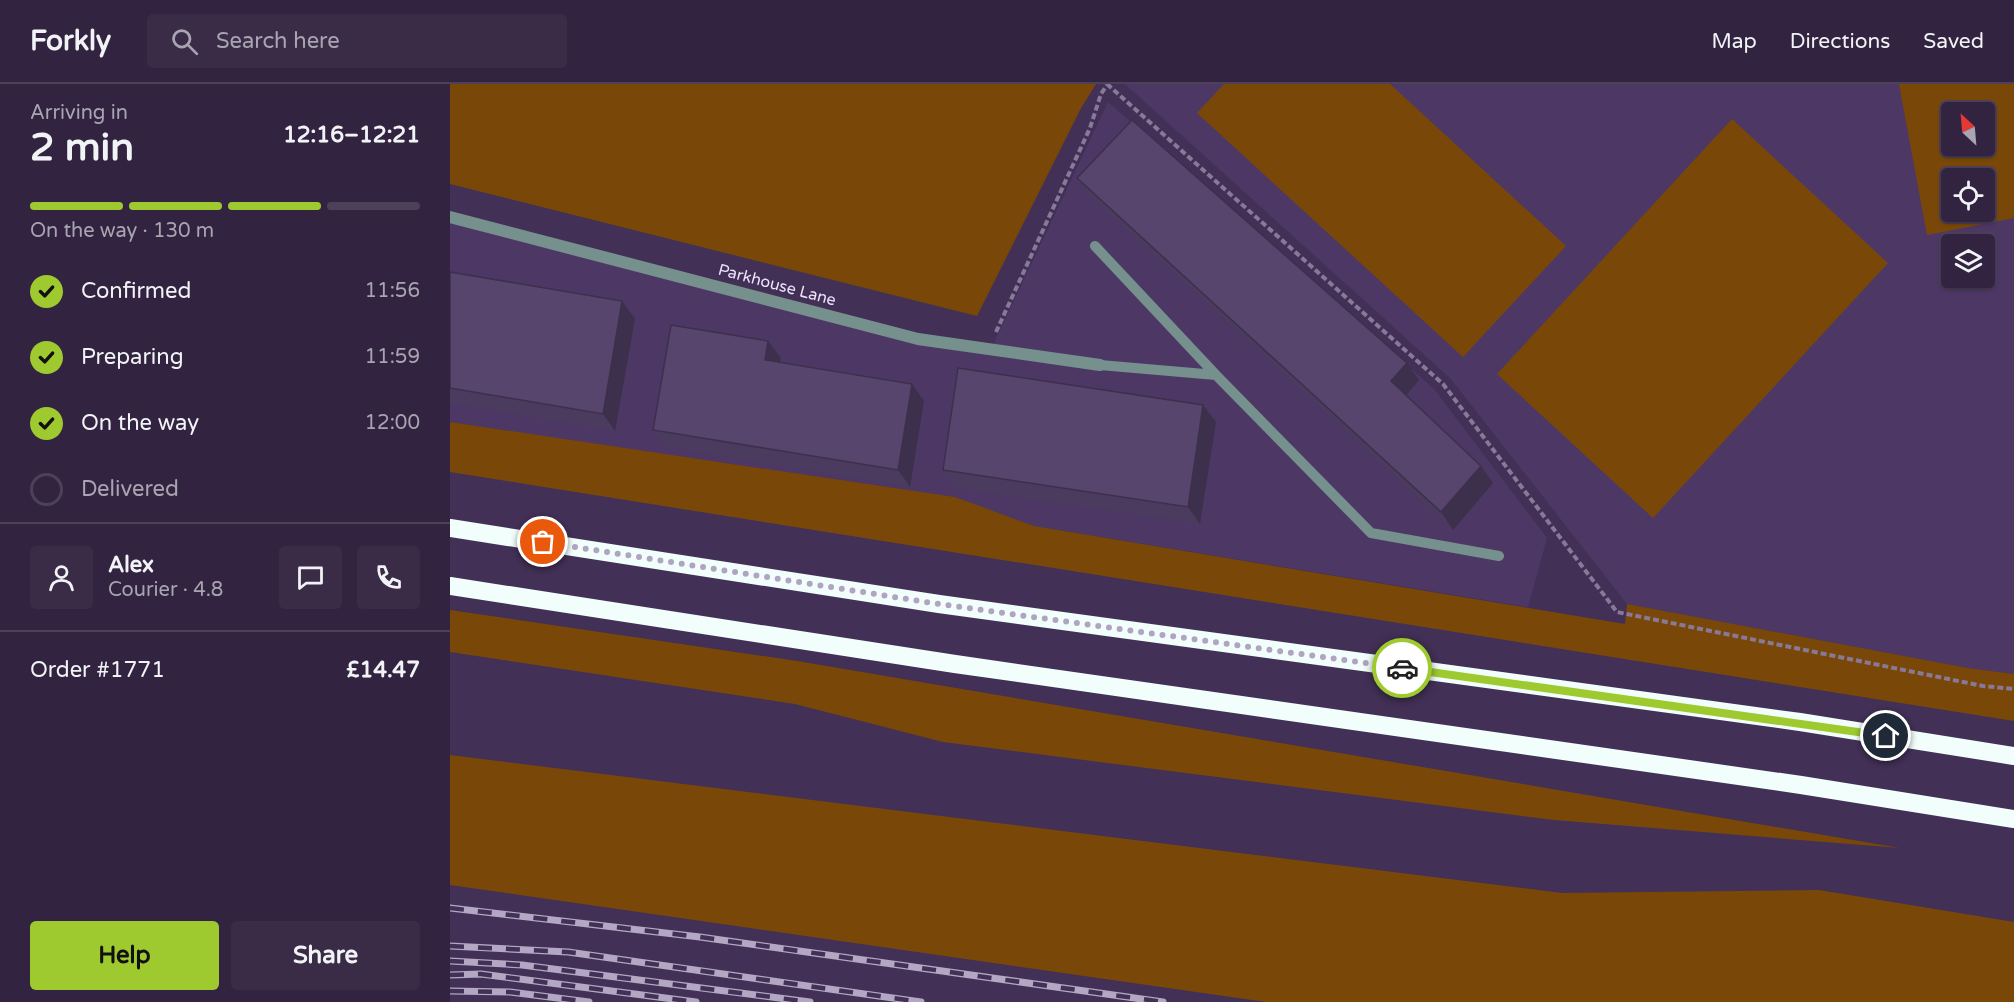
<!DOCTYPE html>
<meta charset="utf-8">
<style>
body{margin:0;font-family:"Varela Round",sans-serif;background:#3a2c47;color:#f1f3f6;height:100vh;display:flex;flex-direction:column;font-size:22px;white-space:nowrap}
*{box-sizing:border-box;margin:0}
p{font-size:20px;color:#a8a4b1}
.icon{flex:none;width:33px;height:33px;fill:none;stroke:currentColor;stroke-width:2;stroke-linecap:round;stroke-linejoin:round}
.map{position:relative;flex:1;overflow:hidden}
.sheet{display:flex;flex-direction:column;background:#322440;width:450px}
.sheet>*{flex:none}
.needle{width:39px;rotate:334deg}
.controls{position:absolute;left:1491px;top:18px;display:grid;gap:12px}
.controls a{display:grid;place-items:center;width:54px;height:54px;border-radius:6px;background:#322440;box-shadow:0 2px 4px #0004,0 0 0 2px #4d4159;font-size:30px}
.pin{position:absolute;display:grid;place-items:center;width:51px;height:51px;color:#fff;margin:-26px;border:3px solid #fff;border-radius:50%;box-shadow:0 2px 6px #0007}
.courier{position:absolute;display:grid;place-items:center;width:60px;height:60px;margin:-30px;border:4px solid #9eca2f;border-radius:50%;background:#fff;color:#222;box-shadow:0 2px 8px #0007}
.overview em{font-style:normal;font-weight:700}
.overview div{display:flex;flex-direction:column-reverse}
.overview{display:flex;align-items:center;justify-content:space-between;height:102px;padding:0 30px}
h1{font-size:39px;font-weight:700;line-height:45px}
.bar{display:grid;grid-template-columns:repeat(4,1fr);gap:9px 6px;align-content:center;height:72px;padding:0 30px}
.bar i{height:8px;border-radius:4px;background:#4d4159}
.bar .selected{background:#9eca2f}
.bar p{grid-column:span 4}
.line{display:flex;align-items:center;gap:15px;padding:0 30px;border-top:2px solid #4d4159}
.line div{flex:1}
.round{display:grid;place-items:center;flex:none;width:63px;height:63px;border-radius:6px;background:#3a2c47}
ol{padding:0 30px;list-style:none}
li{display:flex;align-items:center;gap:18px;height:66px}
li p{margin-inline-start:auto}
li .icon{padding:6px;border-radius:50%;background:#9eca2f;color:#111;stroke-width:4}
li:last-child{color:#a8a4b1}
li i{width:33px;height:33px;border:3px solid #4d4159;border-radius:50%}
.primary-button{display:flex;gap:12px;margin-top:auto;padding:12px 30px}
.primary-button a{flex:1;height:69px;border-radius:6px;background:#9eca2f;color:#111;font-size:24px;font-weight:700;line-height:69px;text-align:center}
.primary-button a+a{background:#3a2c47;color:#f1f3f6}
header{display:flex;align-items:center;gap:36px;box-sizing:border-box;height:84px;padding:0 30px;background:#322440;border-bottom:2px solid #4d4159}
header strong{font-size:28px}
nav{display:flex;gap:33px;margin-inline-start:auto;font-size:21px}
.search{width:420px;height:54px;background:#3a2c47;display:flex;align-items:center;gap:15px;box-sizing:border-box;padding:0 21px;border-radius:6px;color:#a8a4b1;font-size:22px}
main{display:flex;flex:1;min-height:0}
.map>svg:first-child{display:block}
</style>
<header>
<strong>Forkly</strong>
<div class="search"><svg class="icon" aria-label="search" viewBox="0 0 24 24"><circle cx="10" cy="10" r="6"/><path d="M15 15l6 6"/></svg>Search here</div>
<nav><a>Map</a><a>Directions</a><a>Saved</a></nav>
</header>
<main>
<section class="sheet">
<div class="overview"><div><h1>2 min</h1><p>Arriving in</p></div><em>12:16–12:21</em></div>
<div class="bar"><i class="selected"></i><i class="selected"></i><i class="selected"></i><i></i><p>On the way · 130 m</p></div>
<ol>
<li><svg class="icon" aria-label="check" viewBox="0 0 24 24"><path d="M5 12l5 5 9-10"/></svg>Confirmed<p>11:56</p></li>
<li><svg class="icon" aria-label="check" viewBox="0 0 24 24"><path d="M5 12l5 5 9-10"/></svg>Preparing<p>11:59</p></li>
<li><svg class="icon" aria-label="check" viewBox="0 0 24 24"><path d="M5 12l5 5 9-10"/></svg>On the way<p>12:00</p></li>
<li><i></i>Delivered</li>
</ol>
<div class="line" style="height:108px"><a class="round"><svg class="icon" aria-label="person" viewBox="0 0 24 24"><circle cx="12" cy="8" r="4"/><path d="M4 21q1-7 8-7t8 7"/></svg></a><div><b>Alex</b><p>Courier · 4.8</p></div><a class="round"><svg class="icon" aria-label="chat" viewBox="0 0 24 24"><path d="M4 5h16v11H9l-5 4z"/></svg></a><a class="round"><svg class="icon" aria-label="phone" viewBox="0 0 24 24"><path d="M5 4h4l2 5-3 2q2 4 5 5l2-3 5 2v4C11 20 4 13 5 4z"/></svg></a></div>
<div class="line" style="height:78px"><div>Order #1771</div><b>£14.47</b></div>
<div class="primary-button"><a>Help</a><a>Share</a></div>
</section>
<div class="map">
<svg width="1564" height="918" viewBox="0 0 1564 918">
<rect width="100%" height="100%" fill="#423056"/>
<path fill="#4d3865" fill-rule="evenodd" d="M 675,0 L 1564,0 L 1564,590 L 1518,584 L 1177,520 L 1001,295 ZM 1502,28 L 1534,28 L 1534,62 L 1502,62 ZM 1502,94 L 1534,94 L 1534,128 L 1502,128 ZM 1502,160 L 1534,160 L 1534,194 L 1502,194 Z
M 658,18 L 984,305 L 1097,454 L 1078,523 L 584,442 L 504,413 L 0,338 L 0,131 L 540,267 Z"/>
<path fill="#794809" fill-rule="evenodd" d="M 0,0 L 646,0 L 631,24 L 527,232 L 0,100 Z
M 774,0 L 940,0 L 1116,162 L 1013,273 L 747,29 Z
M 1449,0 L 1564,0 L 1564,134 L 1477,151 ZM 1502,28 L 1534,28 L 1534,62 L 1502,62 ZM 1502,94 L 1534,94 L 1534,128 L 1502,128 Z
M 1282,35 L 1438,179 L 1203,434 L 1047,290 Z
M 0,338 L 505,413 L 584,442 L 1175,540 L 1177,520 L 1518,584 L 1564,590 L 1564,637 L 0,388 Z
M 0,526 L 347,577 L 1450,764 L 1104,736 L 493,658 L 345,620 L 0,568 Z
M 0,671 L 1112,809 L 1369,806 L 1564,838 L 1564,918 L 816,918 L 0,801 Z"/>
<g fill="none" stroke-linecap="round" stroke-linejoin="round">
<path stroke="#887999" stroke-width="4" stroke-dasharray="6 3" stroke-linecap="butt" d="M 657,0 L 993,300 L 1167,528 L 1533,602 L 1564,605
M 546,248 L 640,44 L 651,10 L 657,1"/>
<path stroke="#76918d" stroke-width="10" d="M 645,162 L 766,291 L 921,449 L 1049,472
M 650,281 L 766,291"/>
<path stroke="#76918d" stroke-width="12" d="M 0,133 L 468,255 L 650,281"/>
<path stroke="#f1fefc" stroke-width="18" d="M 0,444 L 489,520 L 1350,638 L 1564,672
M 0,502 L 505,580 L 1351,701 L 1564,735"/>
<g stroke="#b3a7c3" stroke-width="7">
<path id="rail" d="M 0,824 L 250,853 L 713,918
M 0,862 L 118,868 L 471,918
M 0,877 L 72,881 L 360,918
M 0,891 L 31,890 L 246,918
M 0,907 L 60,908 L 139,918"/>
</g>
<use href="#rail" stroke="#423056" stroke-width="4.5" stroke-dasharray="14" stroke-linecap="butt"/>
</g>
<path fill="#4b3b5e" d="M 627,94 L 957,279 L 969,296 L 956,311 L 1043,399 L 1003,446 L 639,111 Z
M 0,188 L 172,217 L 185,235 L 165,347 L 0,319 Z
M 331,274 L 330,278 L 474,317 L 460,403 L 216,363 L 203,346 Z
M 753,321 L 766,338 L 750,440 L 505,404 L 493,386 Z"/>
<path fill="#3d304c" d="M 172,217 L 185,235 L 165,347 L 153,330 Z
M 318,257 L 331,274 L 327,293 L 315,276 Z
M 957,279 L 969,296 L 954,314 L 941,297 Z
M 462,300 L 474,317 L 460,403 L 448,386 Z
M 753,321 L 766,338 L 750,440 L 738,423 Z
M 1031,382 L 1043,399 L 1003,446 L 991,428 Z"/>
<path fill="#57456d" stroke="#3d304c" stroke-width="1.5" d="M 682,36 L 957,279 L 941,297 L 1031,382 L 991,428 L 627,94 Z
M 0,188 L 172,217 L 153,330 L 0,304 Z
M 221,241 L 318,257 L 315,276 L 462,300 L 448,386 L 203,346 Z
M 508,284 L 753,321 L 738,423 L 493,386 Z"/>
<g fill="none" stroke-linecap="round" stroke-linejoin="round">
<path stroke="#b1a4c1" stroke-width="6" stroke-dasharray="0 10.8" d="M 93,458 L 489,520 L 952,584"/>
<path stroke="#9eca2f" stroke-width="8" d="M 952,584 L 1436,652"/>
</g>
<g text-anchor="middle" dominant-baseline="central" stroke-width="4.5" stroke-linejoin="round" paint-order="stroke">
<g font-size="16" fill="#ede3fb" stroke="#423056">
<text transform="translate(327 201) rotate(15)">Parkhouse Lane</text>
</g>
</g>
</svg>
<div class="controls">
<a><svg class="needle" viewBox="-14 -14 28 28"><path d="M0-13l5 13h-10z" fill="#e53935"/><path d="M0 13l5-13h-10z" fill="#a8a4b1"/></svg></a>
<a><svg class="icon" aria-label="locate" viewBox="0 0 24 24"><circle cx="12" cy="12" r="6"/><path d="M12 2v4M12 18v4M2 12h4M18 12h4"/></svg></a>
<a><svg class="icon" aria-label="layers" viewBox="0 0 24 24"><path d="M12 4l9 5-9 5-9-5zM3 14l9 5 9-5"/></svg></a>
</div>
<div class="pin" style="left:93px;top:458px;background:#ea580c"><svg class="icon" aria-label="bag" viewBox="0 0 24 24"><path d="M5 8h14l-1 12H6zM9 8a3 3 0 0 1 6 0"/></svg></div>
<div class="pin" style="left:1436px;top:652px;background:#1f2937"><svg class="icon" aria-label="home" viewBox="0 0 24 24"><path d="M3 11l9-7 9 7M6 9v11h12V9"/></svg></div>
<div class="courier" style="left:952px;top:584px"><svg class="icon" aria-label="car" viewBox="0 0 24 24"><path d="M5 17H2v-5l4-1 3-4h7l3 4 3 1v5h-3M9 17h6M6 11h13"/><circle cx="7" cy="17" r="2"/><circle cx="17" cy="17" r="2"/></svg></div>
</div>
</main>
